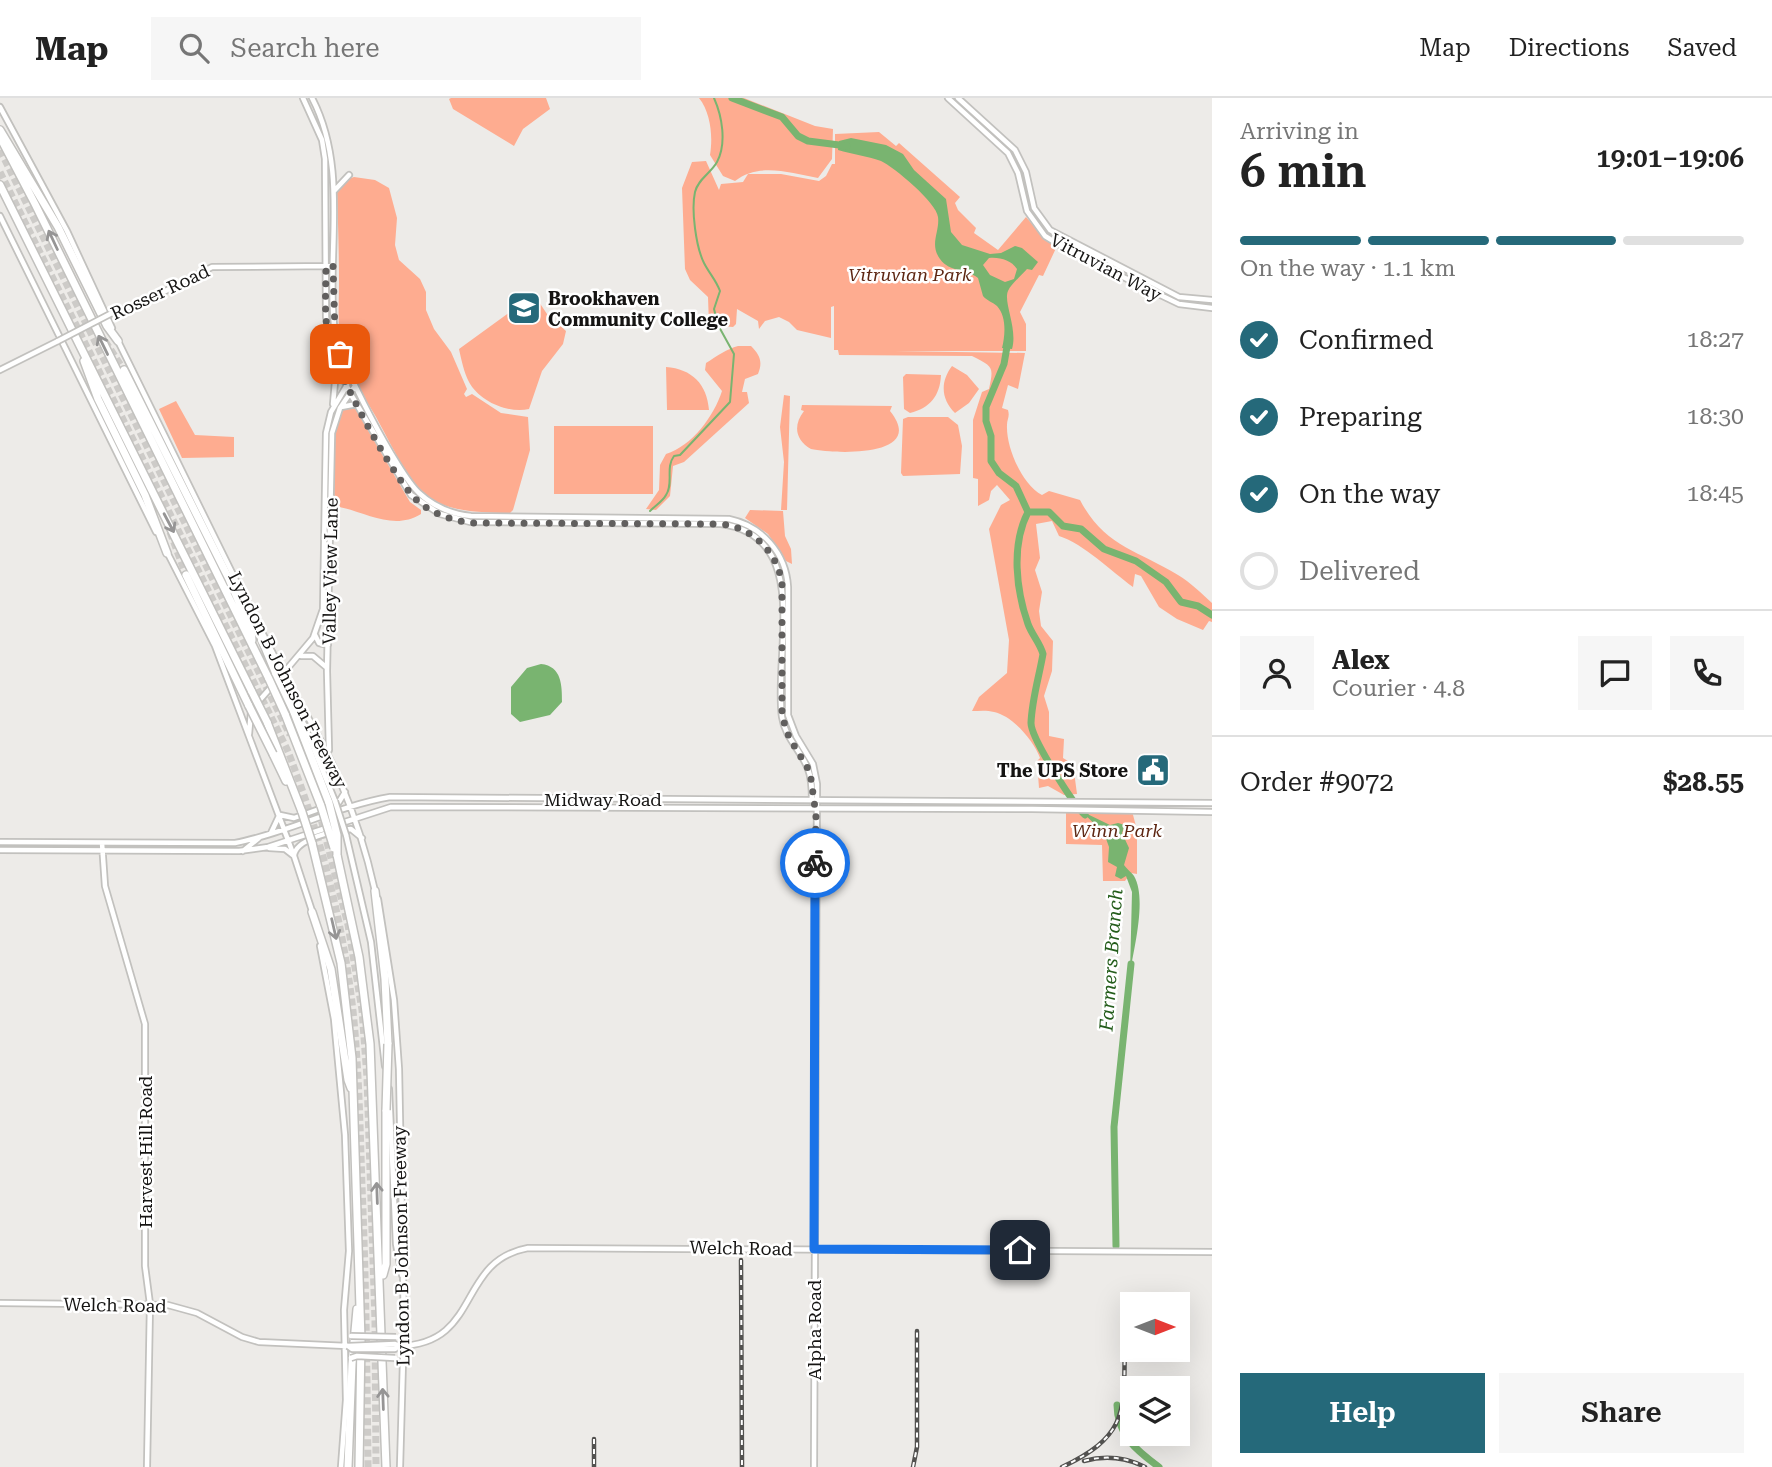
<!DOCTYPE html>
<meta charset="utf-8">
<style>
body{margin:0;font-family:"Roboto Serif",serif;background:#f6f6f6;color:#222;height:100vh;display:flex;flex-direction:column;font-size:26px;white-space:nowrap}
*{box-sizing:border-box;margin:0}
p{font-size:23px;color:#767676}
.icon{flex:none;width:38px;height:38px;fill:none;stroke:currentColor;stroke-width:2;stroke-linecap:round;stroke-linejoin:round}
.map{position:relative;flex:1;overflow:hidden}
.details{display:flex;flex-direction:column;background:#fff;width:560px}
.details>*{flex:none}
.needle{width:46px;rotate:90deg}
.fabs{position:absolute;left:1120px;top:1194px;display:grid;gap:14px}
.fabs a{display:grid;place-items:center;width:70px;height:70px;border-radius:0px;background:#fff;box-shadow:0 7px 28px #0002;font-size:35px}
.pin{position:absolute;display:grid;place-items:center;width:60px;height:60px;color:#fff;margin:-30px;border-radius:14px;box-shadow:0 4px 10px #0006}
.courier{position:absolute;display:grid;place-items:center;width:70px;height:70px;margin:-35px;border:5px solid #1a73e8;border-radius:50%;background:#fff;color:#222;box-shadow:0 2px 9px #0007}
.overview em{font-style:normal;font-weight:600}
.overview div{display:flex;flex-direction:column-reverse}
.overview{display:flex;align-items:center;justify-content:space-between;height:119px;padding:0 28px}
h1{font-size:46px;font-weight:600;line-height:52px}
.bar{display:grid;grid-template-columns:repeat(4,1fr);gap:10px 7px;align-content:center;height:84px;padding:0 28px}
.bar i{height:9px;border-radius:5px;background:#e0e0e0}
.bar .current{background:#25697a}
.bar p{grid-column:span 4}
.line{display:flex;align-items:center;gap:18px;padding:0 28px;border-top:2px solid #e0e0e0}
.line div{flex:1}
.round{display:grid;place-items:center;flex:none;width:74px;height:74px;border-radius:0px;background:#f6f6f6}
ol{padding:0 28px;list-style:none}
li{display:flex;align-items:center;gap:21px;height:77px}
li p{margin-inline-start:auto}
li .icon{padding:7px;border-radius:50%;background:#25697a;color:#fff;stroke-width:4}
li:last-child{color:#767676}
li i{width:38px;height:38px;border:4px solid #e0e0e0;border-radius:50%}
.button{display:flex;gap:14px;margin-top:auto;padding:14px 28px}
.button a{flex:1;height:80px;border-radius:0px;background:#25697a;color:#fff;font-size:28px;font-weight:600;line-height:80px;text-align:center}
.button a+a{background:#f6f6f6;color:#222}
header{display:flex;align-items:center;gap:42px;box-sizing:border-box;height:98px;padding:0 35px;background:#fff;border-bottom:2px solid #e0e0e0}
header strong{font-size:33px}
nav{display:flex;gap:38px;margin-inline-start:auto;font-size:24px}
.search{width:490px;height:63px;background:#f6f6f6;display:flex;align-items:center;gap:18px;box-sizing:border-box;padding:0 24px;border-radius:0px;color:#767676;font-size:26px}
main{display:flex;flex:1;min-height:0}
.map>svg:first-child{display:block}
</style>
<header>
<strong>Map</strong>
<div class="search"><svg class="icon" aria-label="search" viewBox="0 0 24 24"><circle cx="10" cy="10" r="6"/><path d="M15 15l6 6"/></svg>Search here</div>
<nav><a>Map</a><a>Directions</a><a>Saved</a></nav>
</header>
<main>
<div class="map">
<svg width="1212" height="1369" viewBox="0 0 1212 1369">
<rect width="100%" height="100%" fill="#edebe8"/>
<path fill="#feac90" d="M 451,0 L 546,0 L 550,11 L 523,31 L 514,48 L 453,11 L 449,1 Z
M 699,0 L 744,0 L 815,28 L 833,31 L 832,61 L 818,80 C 790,75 759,64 735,83 L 723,78 L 710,57 C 713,39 711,15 699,0 Z
M 879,34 L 896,48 L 899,45 L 960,99 L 955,105 L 958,112 L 976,130 L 974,135 L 998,152 L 1026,119 L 1045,141 L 1057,148 L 1043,178 L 1039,177 L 1020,214 L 1026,226 L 1026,253 L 895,253 L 1025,255 L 1018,291 L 1008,287 L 1002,310 L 1008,312 C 1010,319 1007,321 1007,327 C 1006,350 1022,386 1042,397 L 1049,393 L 1080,402 C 1104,448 1137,452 1178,477 C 1191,485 1201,495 1212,505 L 1212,524 L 1209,523 L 1203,532 L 1177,521 L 1159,509 L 1141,478 L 1135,476 L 1133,489 C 1111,473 1084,446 1059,438 L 1052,423 L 1036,426 L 1040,460 L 1035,472 L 1042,494 L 1039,513 L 1041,528 L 1053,543 L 1052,573 L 1044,598 L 1049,614 L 1049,638 L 1064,641 L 1063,660 L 1073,666 L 1077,696 L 1064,697 L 1048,688 L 1039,690 L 1037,663 L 1040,660 C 1034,643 1013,618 994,614 C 987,612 979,613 972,613 L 979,599 L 1007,575 L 1009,542 L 989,431 L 1001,407 L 1010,402 L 997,387 L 991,393 L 989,402 L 978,408 L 978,381 L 973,380 L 973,322 L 982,294 L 989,291 C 994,268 993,269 972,258 L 839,257 L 838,252 L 834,252 L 834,208 L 831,209 L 831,240 L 797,232 L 789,224 L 779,219 L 765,223 L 759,231 L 758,223 L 737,211 L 736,226 L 733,229 L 709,227 L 708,199 L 690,182 L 685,171 L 682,90 L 692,64 L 706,63 L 719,92 L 721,86 L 743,84 L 748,76 L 781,76 L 819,83 L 826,78 L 832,66 L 835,66 L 835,36 Z
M 354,79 L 375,82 L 389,90 L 397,120 L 395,147 L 399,162 L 420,181 L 426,194 L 426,212 L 434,231 L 451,254 L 467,291 L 464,296 L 466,299 L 472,296 L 501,315 L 528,319 L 530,352 L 513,412 L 510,415 C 418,415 417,394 376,319 C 365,299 348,277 342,253 C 337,231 339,206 339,184 C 339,154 338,124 337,93 L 342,83 Z
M 532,198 L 535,198 L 547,216 L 566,233 L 563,246 L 542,273 L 529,311 C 508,316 479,303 469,284 C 464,275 461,260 459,251 Z
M 738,248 L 751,248 C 760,257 763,264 758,276 L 745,281 L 742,294 L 747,294 L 749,305 L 684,364 L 673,368 L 670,398 L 656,412 L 646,411 L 659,392 L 660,367 L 666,356 C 692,348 714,318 722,293 L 705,272 L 706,265 C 717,258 727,251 738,248 Z
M 952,268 L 967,277 L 979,291 L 969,305 L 955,315 C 941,301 940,284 952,268 Z
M 666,269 C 692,271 707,286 709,312 L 667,312 Z
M 906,276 L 941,277 C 940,298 930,310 910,315 L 904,311 L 903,279 Z
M 784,297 L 790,298 L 787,412 L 781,412 L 784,364 L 780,329 Z
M 176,303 L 195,337 L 234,339 L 234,359 L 182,360 L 159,311 Z
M 802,307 L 892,308 L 890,313 C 928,360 834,356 811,351 C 795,342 793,327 804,313 L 801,312 Z
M 344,310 L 355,310 L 410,404 L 421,412 L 421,416 C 392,434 363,412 334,408 L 335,330 Z
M 908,319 L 948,319 L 958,327 L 962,348 L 960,376 L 903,378 L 901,375 L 903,321 Z
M 554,328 L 653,328 L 653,396 L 554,396 Z
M 750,412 L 783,413 L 785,438 L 791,451 L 792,466 L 786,463 L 768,436 L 745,420 Z
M 1066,712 L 1132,713 L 1137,732 L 1137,776 L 1131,775 L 1125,783 L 1103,783 L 1102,747 L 1066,746 Z"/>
<path fill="#79b470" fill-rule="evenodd" d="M 851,40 L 886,47 L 903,56 L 914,72 L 946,101 L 951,134 L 962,147 L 990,156 L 1001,155 L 1015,148 L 1022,150 L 1038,164 L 1032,172 L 1027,171 C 1021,178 1011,186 1008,193 C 1003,204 1018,231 1012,251 L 1002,250 C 1005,238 1007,219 997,208 C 993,204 987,203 983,198 L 978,180 C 966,170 950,175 940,161 C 929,146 940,134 938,119 C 937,105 894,69 881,63 C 867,58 852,56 838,52 L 839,43 ZM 989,160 C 1000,159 1011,162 1017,171 L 1014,181 L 1005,184 L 990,177 L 983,167 Z
M 541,566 C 562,568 562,588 562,604 L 550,617 L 520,624 L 511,616 L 511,589 L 527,570 Z
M 1081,713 L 1110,727 L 1118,725 L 1125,727 L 1122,735 L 1129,750 L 1124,767 C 1127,771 1132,775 1134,778 C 1147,800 1134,850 1130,875 L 1132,794 L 1126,778 L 1121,781 L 1115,778 L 1117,769 L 1108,764 L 1109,749 L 1104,735 Z"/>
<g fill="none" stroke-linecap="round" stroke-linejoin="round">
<path stroke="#79b470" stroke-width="2" d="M 650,413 C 655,408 663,403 666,397 C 674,385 665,370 674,358 L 680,357 L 730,304 L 734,256 L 718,227 L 714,211 L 720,193 C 716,182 709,175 704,165 C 696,149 691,112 695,94 C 698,81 711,75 717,64 C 727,45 722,18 714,0"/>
<path stroke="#79b470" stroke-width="7" d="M 732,0 L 782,19 L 798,38 L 808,43 L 847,48
M 1008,243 L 1004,266 L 986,309 L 986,323 L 991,338 L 991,363 L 999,375 L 1016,388 L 1028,414 C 1011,447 1016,492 1028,526 C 1032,537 1040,545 1043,556 C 1039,579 1032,601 1031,625 C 1031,640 1073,706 1085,717
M 1028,414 L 1049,414 L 1063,428 L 1081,431 L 1104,451 L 1136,463 L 1166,484 L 1181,504 L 1198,508 L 1212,517
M 1116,1148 L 1114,1029 L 1131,866
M 1117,1307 C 1117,1337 1137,1353 1159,1369"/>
<path stroke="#cdcbc8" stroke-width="7" stroke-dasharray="7 3.5" stroke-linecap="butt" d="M 0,52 L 290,637
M 0,74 L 287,651 C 320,735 343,823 353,913 C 359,971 360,1030 362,1088 C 366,1181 367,1275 368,1369
M 105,243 L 124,272
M 170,434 L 186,477
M 319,713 L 348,827 L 362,912 L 367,980 L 375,1223 L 376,1369"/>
<g stroke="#c2c1be" stroke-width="8">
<path id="secondary" d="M 303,0 L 322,42 L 325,61 L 326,219 L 334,260 L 350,295 L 411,397 L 440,416 L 470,424 L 721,426 C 814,438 773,557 782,619 C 785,640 801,652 808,671 C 812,681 812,692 812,703
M 312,0 C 350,73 325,157 335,236 C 339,263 398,376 419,395 C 433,408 452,416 471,418 L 729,421 C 762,428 786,455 788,489 L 788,617 L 796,638 L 813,666 L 817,686 L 814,1369
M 948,0 L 1008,55 L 1018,75 L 1027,113 L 1045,138 L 1071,154 L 1179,206 L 1212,210
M 958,0 L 1015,52 L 1026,74 L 1034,110 L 1050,132 L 1179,199 L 1212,202
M 0,9 L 67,133 L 112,230
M 334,93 L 349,77
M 0,118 L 156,434
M 112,215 L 146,203 L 212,169 L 333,168
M 117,241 L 246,503
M 333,263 L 335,284 L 333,306
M 0,272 L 58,243
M 341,309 L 357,306
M 167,454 L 215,548 L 294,758 L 313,816
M 263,536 L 281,571
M 315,537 L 319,545 L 328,547
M 301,558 L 313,558 L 326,569
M 281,578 L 313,540 L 323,511 L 326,335 L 331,314 L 347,287
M 286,582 C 330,653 357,712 375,793
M 292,597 L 335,703
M 258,604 L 273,587
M 249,636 L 251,614
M 329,652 L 327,573 L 332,335 L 340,310 L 355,288
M 280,717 L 294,720 L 339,704 L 345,694
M 271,735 L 279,718
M 346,737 L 371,844 L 385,968
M 0,744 L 235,745 C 288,735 337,708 390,699 L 1212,705
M 102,745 L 105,788 L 145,926 L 145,1168 L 150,1206 L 147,1369
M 269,750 L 285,751 L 294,758 C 295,741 335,732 351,731 L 362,740
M 0,752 L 239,753 L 268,749 L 391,709 L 1032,711 L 1212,714
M 243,753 L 259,740
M 378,801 L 394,902 L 399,971 L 404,1227 L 400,1369
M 320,848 L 334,921 L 345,1037 L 349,1153 L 344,1212 L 346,1302 L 341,1369
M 389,991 L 396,1146 L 402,1177
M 0,1205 L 168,1207 L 197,1215 L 242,1239 L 259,1244 L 347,1248
M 399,1248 C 482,1246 456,1163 528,1150 L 1212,1154"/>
</g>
<g stroke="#c2c1be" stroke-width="10">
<path id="highway" d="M 0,32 L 58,129 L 107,228 L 118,243
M 0,39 L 35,106 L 269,581
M 0,87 L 252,594
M 84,263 L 98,301 L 145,397 L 167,455
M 124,272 L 229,481 L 251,532 L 252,542
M 186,477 L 249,608
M 246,503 L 276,576
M 293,612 L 329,705
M 285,616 L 321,708
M 267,624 L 302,714
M 273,656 L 286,683
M 312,745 L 341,865 L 352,960 L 361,1241 L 359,1369
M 337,757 L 359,859 L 370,946 L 386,1369
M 375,793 L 385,881 L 388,946
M 312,814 L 331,871 L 348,982 L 351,990
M 383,1177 L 386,1166 L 386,1012
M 348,1369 L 352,1266 L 357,1211"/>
</g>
<use href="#secondary" stroke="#fff" stroke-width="4.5"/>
<use href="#highway" stroke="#fff" stroke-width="7"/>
<g stroke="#535250" stroke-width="4.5">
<path id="rail" d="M 741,1162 L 742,1369
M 594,1341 L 594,1369
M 1084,1363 C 1106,1357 1125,1359 1145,1369
M 913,1369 L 917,1349 L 917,1233
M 1062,1369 C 1132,1336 1123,1310 1125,1241"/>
</g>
<use href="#rail" stroke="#fff" stroke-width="2" stroke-dasharray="5" stroke-linecap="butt"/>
<g stroke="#c2c1be" stroke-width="8" stroke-linecap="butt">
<path id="secondary-bridge" d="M 58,243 L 112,215
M 281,571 L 286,582
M 335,703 L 346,737
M 351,1238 L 396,1239
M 348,1248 L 352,1251 L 395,1251 L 399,1248
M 348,1248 L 395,1246 L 399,1248
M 351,1260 L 357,1258 L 395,1260"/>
</g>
<g stroke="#c2c1be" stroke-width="10" stroke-linecap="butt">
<path id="highway-bridge" d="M 276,576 L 293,612
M 269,581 L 285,616
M 252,594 L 267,624
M 249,608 L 273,656
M 329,705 L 337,737 L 337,757
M 321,708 L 334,750
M 302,714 L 312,745
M 386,1012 L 388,946"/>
</g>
<use href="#secondary-bridge" stroke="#fff" stroke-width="4.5"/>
<use href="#highway-bridge" stroke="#fff" stroke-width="7"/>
</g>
<defs><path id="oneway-shaft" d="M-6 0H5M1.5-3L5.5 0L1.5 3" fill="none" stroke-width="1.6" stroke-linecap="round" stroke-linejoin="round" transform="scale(1.75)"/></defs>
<g stroke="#969595">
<use href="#oneway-shaft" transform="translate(53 142) rotate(-115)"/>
<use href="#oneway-shaft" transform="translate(103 247) rotate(-116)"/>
<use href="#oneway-shaft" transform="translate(169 425) rotate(62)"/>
<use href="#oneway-shaft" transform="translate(334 831) rotate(77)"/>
<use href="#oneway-shaft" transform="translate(377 1095) rotate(-92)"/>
<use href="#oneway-shaft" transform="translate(383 1301) rotate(-92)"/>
</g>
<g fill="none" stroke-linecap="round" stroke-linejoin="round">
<path stroke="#615f5e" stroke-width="7" stroke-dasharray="0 12.6" d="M 340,256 L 335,234 L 333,168 L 326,168 C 326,191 324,215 328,238 C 333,269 396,387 420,405 C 434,416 452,422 470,425 L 721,426 C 753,430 776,453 782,484 L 782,618 L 789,639 L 810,674 L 816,717 L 815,765"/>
<path stroke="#1a73e8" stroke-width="9" d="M 815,765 L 814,1151 L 1020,1152"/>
</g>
<defs>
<g id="university-square" transform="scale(1.75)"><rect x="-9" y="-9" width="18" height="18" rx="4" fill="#25697a" stroke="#fff"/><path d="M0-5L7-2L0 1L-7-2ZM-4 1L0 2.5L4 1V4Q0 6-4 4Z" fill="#fff"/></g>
<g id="civic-square" transform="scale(1.75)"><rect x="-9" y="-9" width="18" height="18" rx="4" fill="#25697a" stroke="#fff"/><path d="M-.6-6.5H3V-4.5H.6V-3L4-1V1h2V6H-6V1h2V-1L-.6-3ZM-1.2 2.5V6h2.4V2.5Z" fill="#fff"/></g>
</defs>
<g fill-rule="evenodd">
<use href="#university-square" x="524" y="210"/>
<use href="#civic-square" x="1153" y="672"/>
</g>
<g text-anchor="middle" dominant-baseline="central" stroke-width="5" stroke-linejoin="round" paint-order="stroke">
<g font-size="18" fill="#151413" stroke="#fff">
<text transform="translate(1106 169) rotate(28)">Vitruvian Way</text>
<text transform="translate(160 194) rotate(-25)">Rosser Road</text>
<text transform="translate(330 473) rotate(-89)">Valley View Lane</text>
<text transform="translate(288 582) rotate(63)">Lyndon B Johnson Freeway</text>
<text x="603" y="701">Midway Road</text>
<text transform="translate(145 1054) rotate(-90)">Harvest Hill Road</text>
<text transform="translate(401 1148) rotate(-91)">Lyndon B Johnson Freeway</text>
<text transform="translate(741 1150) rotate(1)">Welch Road</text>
<text transform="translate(115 1207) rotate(1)">Welch Road</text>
<text transform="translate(814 1232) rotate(-90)">Alpha Road</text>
</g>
<g font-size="18" font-style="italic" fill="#5e2713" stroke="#fff">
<text x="910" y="176">Vitruvian Park</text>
<text x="1117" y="732">Winn Park</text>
</g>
<g font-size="18" font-weight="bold" fill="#151413" stroke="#fff" text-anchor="start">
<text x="548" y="200">Brookhaven<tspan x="548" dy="21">Community College</tspan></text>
<text x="1128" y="672" text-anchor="end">The UPS Store</text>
</g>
<g font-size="19" font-style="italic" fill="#245d1b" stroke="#fff">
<text transform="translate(1111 862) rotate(-86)">Farmers Branch</text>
</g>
</g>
</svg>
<div class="fabs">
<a><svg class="needle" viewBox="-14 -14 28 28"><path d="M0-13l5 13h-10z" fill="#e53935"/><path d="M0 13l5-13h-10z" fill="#767676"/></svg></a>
<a><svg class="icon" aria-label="layers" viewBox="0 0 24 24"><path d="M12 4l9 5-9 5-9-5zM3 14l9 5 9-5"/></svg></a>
</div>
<div class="pin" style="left:340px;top:256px;background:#ea580c"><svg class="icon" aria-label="bag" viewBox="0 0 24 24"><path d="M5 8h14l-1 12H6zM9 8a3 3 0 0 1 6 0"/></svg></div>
<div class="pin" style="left:1020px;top:1152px;background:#1f2937"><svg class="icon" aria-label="home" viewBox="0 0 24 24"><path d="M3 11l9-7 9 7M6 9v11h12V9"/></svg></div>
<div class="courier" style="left:815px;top:765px"><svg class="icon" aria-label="bike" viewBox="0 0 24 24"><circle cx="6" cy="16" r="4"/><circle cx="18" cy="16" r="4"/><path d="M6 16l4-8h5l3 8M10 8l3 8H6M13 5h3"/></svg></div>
</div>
<section class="details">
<div class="overview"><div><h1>6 min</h1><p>Arriving in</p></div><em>19:01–19:06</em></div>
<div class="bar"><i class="current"></i><i class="current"></i><i class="current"></i><i></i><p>On the way · 1.1 km</p></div>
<ol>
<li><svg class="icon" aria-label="check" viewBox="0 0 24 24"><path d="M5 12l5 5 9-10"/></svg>Confirmed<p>18:27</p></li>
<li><svg class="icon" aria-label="check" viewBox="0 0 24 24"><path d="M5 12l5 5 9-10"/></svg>Preparing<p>18:30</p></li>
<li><svg class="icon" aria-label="check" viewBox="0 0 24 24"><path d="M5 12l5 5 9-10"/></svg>On the way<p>18:45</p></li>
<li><i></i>Delivered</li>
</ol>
<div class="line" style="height:126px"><a class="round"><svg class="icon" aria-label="person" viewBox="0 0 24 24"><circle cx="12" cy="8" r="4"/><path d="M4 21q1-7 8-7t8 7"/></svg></a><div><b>Alex</b><p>Courier · 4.8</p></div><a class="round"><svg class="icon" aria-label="chat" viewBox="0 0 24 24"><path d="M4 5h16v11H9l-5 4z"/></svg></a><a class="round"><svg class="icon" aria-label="phone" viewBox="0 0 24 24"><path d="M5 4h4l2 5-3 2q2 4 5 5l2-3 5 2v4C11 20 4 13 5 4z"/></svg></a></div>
<div class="line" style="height:91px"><div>Order #9072</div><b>$28.55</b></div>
<div class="button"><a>Help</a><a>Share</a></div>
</section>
</main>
